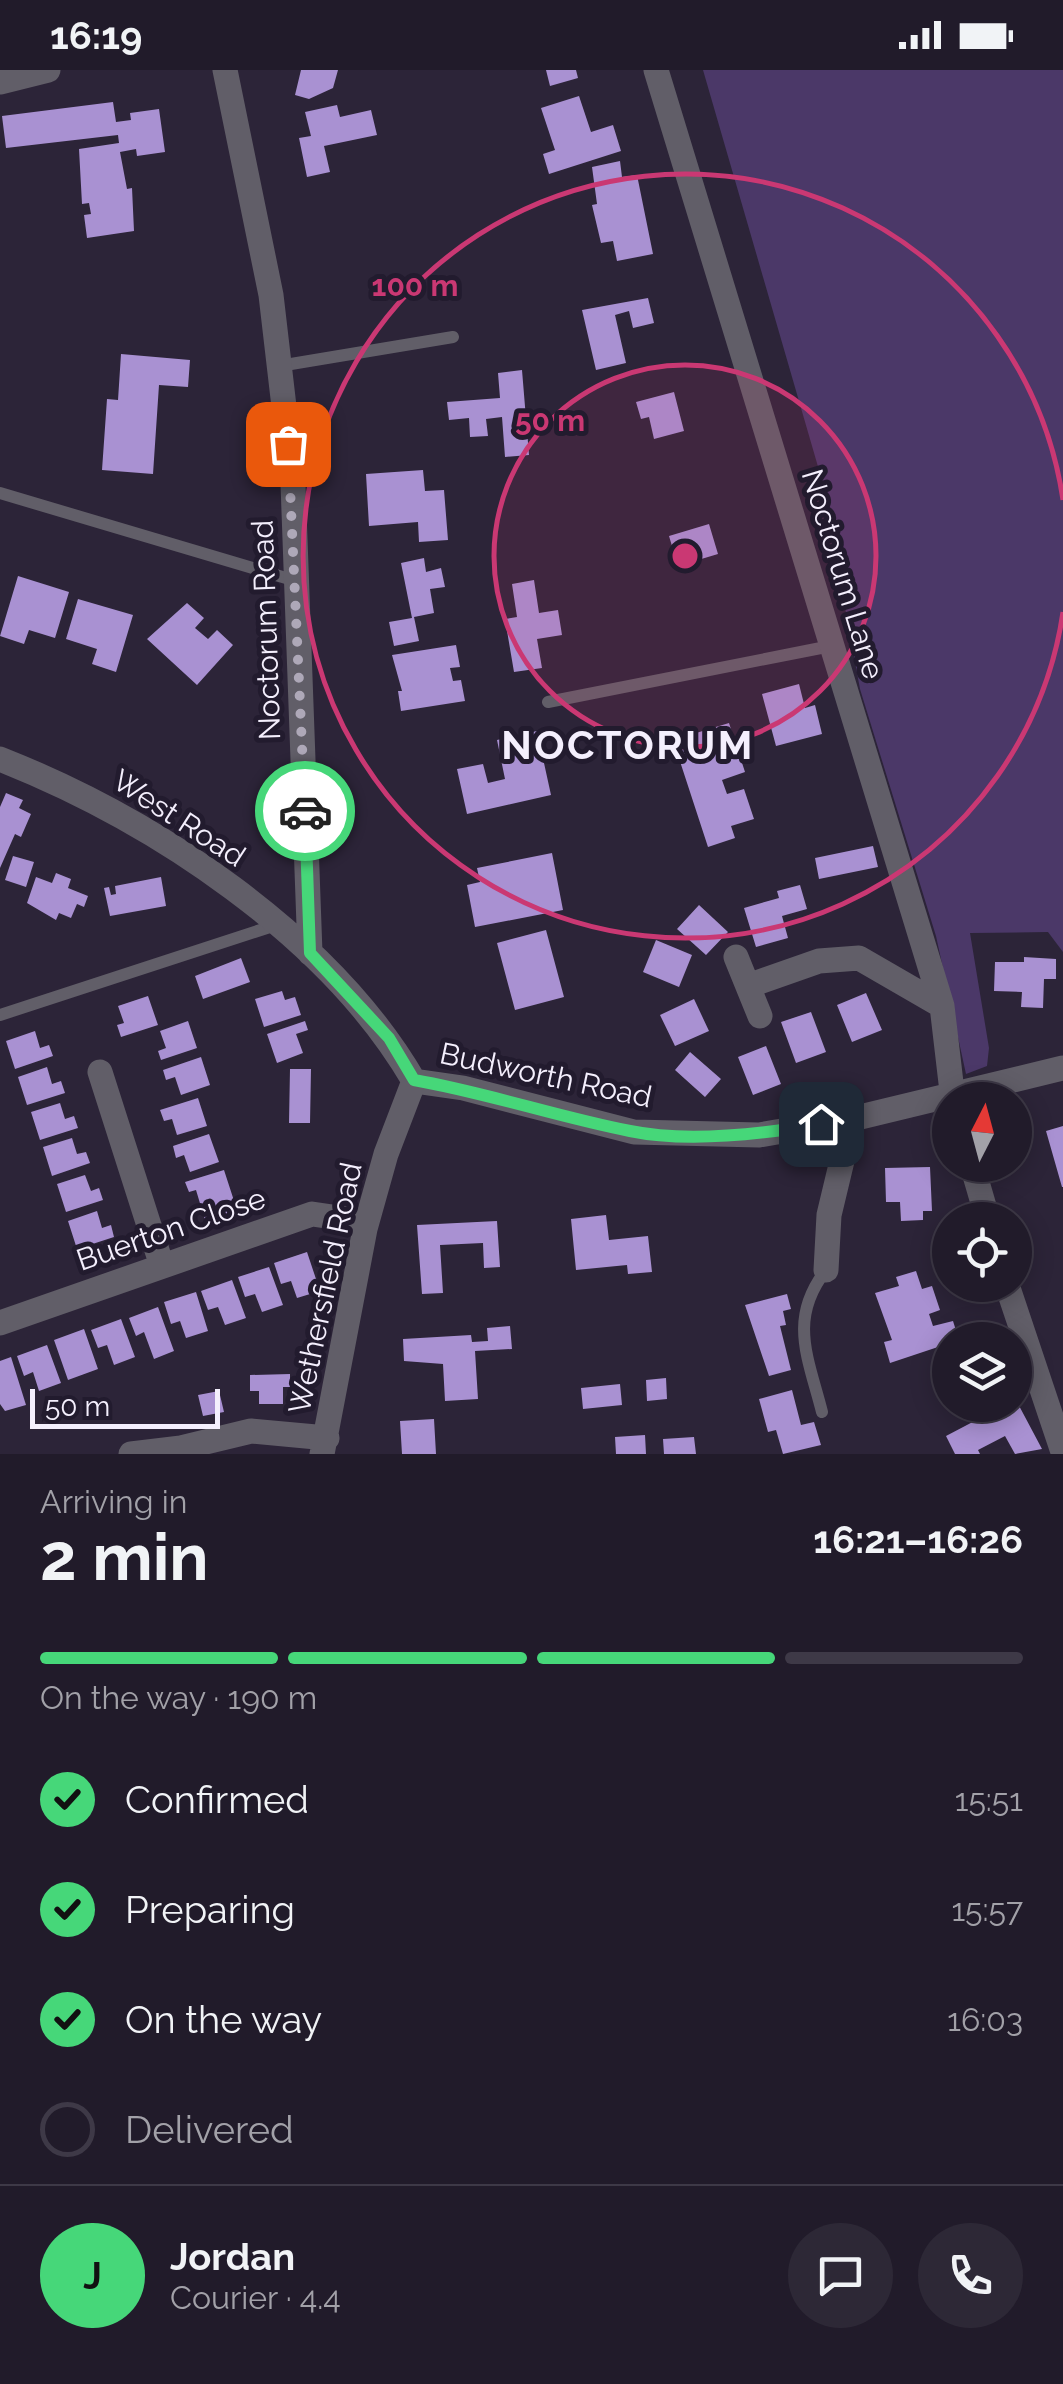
<!DOCTYPE html>
<meta charset="utf-8">
<style>
body{margin:0;font-family:Raleway,sans-serif;background:#2d2836;color:#f1f3f6;height:100vh;display:flex;flex-direction:column;font-size:38px;white-space:nowrap}
*{box-sizing:border-box;margin:0}
p{font-size:32px;color:#a2a1a8}
.icon{flex:none;width:55px;height:55px;fill:none;stroke:currentColor;stroke-width:2;stroke-linecap:round;stroke-linejoin:round}
.map{position:relative;height:1384px;overflow:hidden}
.details{display:flex;flex-direction:column;background:#211b2a;flex:1}
.details>*{flex:none}
.needle{width:65px;rotate:6deg}
.fabs{position:absolute;left:932px;top:1012px;display:grid;gap:20px}
.fabs a{display:grid;place-items:center;width:100px;height:100px;border-radius:50%;background:#211b2a;box-shadow:0 5px 25px #0003,0 0 0 2px #3e3947;font-size:50px}
.scale{position:absolute;left:30px;bottom:25px;width:190px;box-sizing:border-box;padding-left:10px;border:5px solid #f4effd;border-top:0;font-size:28px;line-height:35px;white-space:nowrap;color:#f4effd;-webkit-text-stroke:8px #221b2e;paint-order:stroke}
.pin{position:absolute;display:grid;place-items:center;width:85px;height:85px;color:#fff;margin:-42px;border-radius:20px;box-shadow:0 5px 15px #0006}
.courier{position:absolute;display:grid;place-items:center;width:100px;height:100px;margin:-50px;border:8px solid #46d779;border-radius:50%;background:#fff;color:#222;box-shadow:0 2px 12px #0007}
.summary em{font-style:normal;font-weight:700}
.summary div{display:flex;flex-direction:column-reverse}
.summary{display:flex;align-items:center;justify-content:space-between;height:170px;padding:0 40px}
h1{font-size:65px;font-weight:700;line-height:75px}
.bar{display:grid;grid-template-columns:repeat(4,1fr);gap:15px 10px;align-content:center;height:120px;padding:0 40px}
.bar i{height:12px;border-radius:8px;background:#3e3947}
.bar .selected{background:#46d779}
.bar p{grid-column:span 4}
.line{display:flex;align-items:center;gap:25px;padding:0 40px;border-top:2px solid #3e3947}
.line div{flex:1}
.round{display:grid;place-items:center;flex:none;width:105px;height:105px;border-radius:52px;background:#2d2836}
ol{padding:0 40px;list-style:none}
li{display:flex;align-items:center;gap:30px;height:110px}
li p{margin-inline-start:auto}
li .icon{padding:10px;border-radius:50%;background:#46d779;color:#111;stroke-width:4}
li:last-child{color:#a2a1a8}
li i{width:55px;height:55px;border:5px solid #3e3947;border-radius:50%}
.status{display:flex;justify-content:space-between;align-items:center;height:70px;padding:0 50px;background:#211b2a;direction:ltr}
.status svg{height:28px;fill:currentColor}
.map>svg:first-child{display:block}
</style>
<div class="status"><b>16:19</b><svg viewBox="0 0 49 12"><path d="M0 12V9h3v3zM5 12V6h3v6zM10 12V3h3v9zM15 12V0h3v12zM26 1h20v11H26zM47 4h2v5h-2z"/></svg></div>
<div class="map">
<svg width="1063" height="1384" viewBox="0 0 1063 1384">
<rect width="100%" height="100%" fill="#2c2438"/>
<path fill="#4b3868" d="M 703,0 L 1063,0 L 1063,882 L 1048,862 L 970,863 L 989,978 L 987,996 L 966,1004 L 936,866 L 860,619 L 821,407 Z"/>
<path fill="#a991d2" d="M 301,0 L 338,0 L 333,18 L 309,29 L 295,25 Z
M 546,0 L 576,0 L 578,8 L 550,16 Z
M 579,26 L 591,62 L 613,55 L 621,81 L 549,104 L 543,84 L 555,80 L 541,38 Z
M 113,32 L 116,52 L 131,50 L 130,43 L 159,39 L 165,82 L 137,86 L 136,79 L 120,82 L 127,119 L 132,118 L 134,161 L 87,168 L 84,145 L 91,144 L 89,133 L 82,134 L 79,79 L 119,73 L 118,65 L 6,78 L 2,46 Z
M 337,35 L 340,47 L 371,40 L 377,65 L 324,76 L 330,102 L 307,107 L 299,68 L 311,66 L 305,42 Z
M 620,91 L 622,107 L 637,105 L 653,184 L 617,191 L 613,171 L 601,173 L 592,135 L 597,134 L 592,97 Z
M 648,228 L 654,253 L 633,258 L 629,241 L 615,245 L 626,293 L 596,300 L 582,240 Z
M 121,284 L 190,290 L 188,317 L 159,315 L 153,404 L 102,400 L 107,329 L 118,330 Z
M 522,300 L 529,385 L 505,387 L 502,347 L 486,349 L 488,366 L 470,367 L 469,348 L 449,350 L 447,332 L 500,328 L 498,303 Z
M 674,322 L 684,361 L 654,369 L 649,347 L 641,349 L 636,332 Z
M 423,400 L 425,421 L 444,420 L 448,470 L 419,472 L 418,452 L 369,456 L 366,404 Z
M 709,454 L 718,484 L 678,496 L 669,466 Z
M 424,488 L 426,502 L 441,498 L 445,517 L 430,519 L 434,543 L 414,547 L 419,571 L 394,576 L 389,552 L 412,548 L 401,493 Z
M 18,506 L 69,522 L 55,568 L 29,560 L 24,574 L 0,566 Z
M 534,510 L 539,543 L 558,540 L 562,565 L 537,569 L 542,598 L 514,602 L 505,549 L 517,547 L 512,514 Z
M 78,529 L 133,545 L 116,602 L 92,594 L 97,579 L 66,569 Z
M 187,533 L 204,548 L 195,558 L 208,569 L 217,560 L 233,575 L 197,615 L 147,569 Z
M 456,575 L 460,597 L 450,598 L 453,611 L 461,610 L 465,631 L 401,641 L 398,621 L 402,621 L 392,585 Z
M 799,614 L 805,638 L 815,635 L 822,664 L 776,676 L 762,624 Z
M 729,653 L 745,702 L 722,710 L 727,724 L 744,719 L 754,749 L 731,756 L 735,768 L 708,777 L 673,670 Z
M 537,661 L 551,725 L 467,744 L 457,699 L 483,694 L 488,713 L 505,709 L 497,670 Z
M 6,723 L 23,730 L 19,738 L 31,744 L 21,767 L 15,764 L 0,798 L 0,737 Z
M 873,776 L 878,797 L 819,809 L 815,788 Z
M 552,783 L 563,840 L 475,857 L 467,815 L 480,812 L 477,798 Z
M 13,786 L 34,792 L 26,817 L 5,810 Z
M 56,803 L 71,809 L 68,818 L 88,826 L 84,837 L 77,834 L 71,848 L 59,843 L 56,850 L 27,833 L 36,807 L 52,813 Z
M 161,807 L 166,836 L 110,846 L 104,818 L 109,817 L 111,825 L 116,824 L 115,816 Z
M 800,815 L 807,839 L 782,846 L 788,868 L 756,877 L 744,838 L 779,828 L 777,821 Z
M 699,835 L 728,862 L 706,885 L 677,859 Z
M 546,860 L 564,927 L 515,940 L 497,873 Z
M 656,870 L 692,885 L 679,917 L 643,902 Z
M 1024,887 L 1056,889 L 1056,909 L 1044,909 L 1043,938 L 1021,937 L 1022,922 L 994,921 L 995,892 L 1024,892 Z
M 241,888 L 250,912 L 203,929 L 195,906 Z
M 282,921 L 285,930 L 295,927 L 301,945 L 264,957 L 255,929 Z
M 866,923 L 882,960 L 852,972 L 837,935 Z
M 148,926 L 158,955 L 121,967 L 117,955 L 124,953 L 118,936 Z
M 694,929 L 709,961 L 675,976 L 660,945 Z
M 811,942 L 826,982 L 796,993 L 781,952 Z
M 188,951 L 197,978 L 161,990 L 158,981 L 166,978 L 160,961 Z
M 305,951 L 308,960 L 296,964 L 303,983 L 277,993 L 267,964 Z
M 35,961 L 40,978 L 49,975 L 53,986 L 15,999 L 6,971 Z
M 766,976 L 781,1014 L 753,1025 L 738,987 Z
M 690,982 L 721,1009 L 705,1027 L 675,1000 Z
M 201,987 L 210,1015 L 181,1025 L 175,1007 L 166,1010 L 163,1000 Z
M 47,997 L 52,1014 L 61,1011 L 65,1023 L 27,1035 L 18,1007 Z
M 290,999 L 311,999 L 310,1053 L 289,1053 Z
M 198,1028 L 207,1056 L 177,1065 L 172,1049 L 164,1051 L 160,1040 Z
M 60,1033 L 65,1049 L 74,1046 L 78,1058 L 40,1070 L 31,1042 Z
M 1063,1056 L 1063,1117 L 1062,1117 L 1046,1061 Z
M 209,1064 L 219,1092 L 190,1102 L 184,1085 L 176,1088 L 173,1076 Z
M 72,1068 L 77,1084 L 86,1082 L 90,1093 L 52,1106 L 43,1077 Z
M 930,1097 L 932,1141 L 923,1141 L 923,1150 L 901,1151 L 900,1132 L 886,1132 L 885,1098 Z
M 224,1100 L 237,1140 L 205,1150 L 196,1120 L 189,1122 L 185,1112 Z
M 85,1105 L 91,1121 L 99,1118 L 103,1130 L 66,1142 L 57,1114 Z
M 97,1141 L 102,1158 L 111,1155 L 114,1167 L 77,1179 L 68,1151 Z
M 606,1145 L 609,1170 L 648,1166 L 652,1202 L 628,1204 L 627,1195 L 576,1200 L 571,1149 Z
M 497,1151 L 500,1197 L 484,1198 L 483,1173 L 440,1175 L 443,1223 L 422,1224 L 417,1155 Z
M 307,1182 L 320,1221 L 297,1228 L 291,1211 L 281,1214 L 274,1193 Z
M 269,1197 L 283,1235 L 262,1242 L 255,1224 L 245,1227 L 238,1207 Z
M 916,1201 L 922,1219 L 932,1216 L 940,1240 L 929,1244 L 933,1256 L 953,1251 L 959,1270 L 890,1293 L 884,1272 L 892,1270 L 875,1223 L 899,1216 L 896,1207 Z
M 232,1210 L 246,1248 L 225,1255 L 218,1237 L 208,1240 L 201,1221 Z
M 196,1222 L 208,1261 L 186,1268 L 180,1251 L 171,1254 L 164,1232 Z
M 787,1224 L 791,1239 L 783,1241 L 786,1255 L 780,1256 L 791,1300 L 769,1306 L 745,1235 Z
M 158,1237 L 174,1281 L 154,1289 L 144,1262 L 136,1266 L 129,1248 Z
M 121,1249 L 135,1287 L 114,1295 L 107,1275 L 98,1278 L 91,1260 Z
M 510,1256 L 512,1279 L 475,1281 L 478,1329 L 445,1331 L 443,1294 L 404,1291 L 403,1269 L 471,1265 L 472,1272 L 488,1271 L 487,1258 Z
M 84,1259 L 98,1299 L 68,1310 L 54,1270 Z
M 47,1275 L 61,1313 L 39,1321 L 33,1302 L 24,1306 L 17,1286 Z
M 11,1287 L 26,1335 L 5,1341 L 0,1334 L 0,1291 Z
M 290,1304 L 290,1317 L 283,1317 L 283,1334 L 259,1334 L 259,1321 L 250,1321 L 250,1305 Z
M 666,1308 L 667,1329 L 647,1331 L 646,1310 Z
M 620,1314 L 622,1335 L 583,1339 L 581,1318 Z
M 792,1320 L 801,1355 L 814,1352 L 821,1375 L 783,1384 L 776,1360 L 768,1362 L 759,1329 Z
M 219,1321 L 224,1342 L 203,1346 L 198,1325 Z
M 1015,1328 L 1042,1379 L 1015,1384 L 1005,1366 L 978,1380 L 980,1384 L 955,1384 L 946,1366 L 1005,1335 L 1015,1335 Z
M 434,1349 L 436,1384 L 402,1384 L 400,1351 Z
M 645,1365 L 646,1384 L 616,1384 L 615,1367 Z
M 694,1367 L 696,1384 L 664,1384 L 663,1369 Z"/>
<g fill="none" stroke-linecap="round" stroke-linejoin="round">
<path stroke="#615e68" stroke-width="12" d="M 279,296 L 453,267
M 0,423 L 296,511
M 548,632 L 831,576
M 0,945 L 276,855
M 822,1342 C 808,1287 788,1249 826,1200"/>
<path stroke="#615e68" stroke-width="25" d="M 225,0 L 271,225 L 293,414 L 310,883
M 656,0 L 942,936 L 953,1030
M 0,12 L 48,0
M 0,689 C 154,750 329,865 414,1011 L 463,1018 L 634,1062 L 759,1065 L 852,1049 L 1063,998
M 736,887 L 760,946
M 748,916 L 819,891 L 859,888 L 942,936
M 100,1002 L 162,1196
M 972,1095 L 988,1150
M 826,1200 L 829,1145 L 852,1049
M 1007,1215 L 1063,1382
M 0,1253 L 312,1144 L 367,1152
M 131,1384 L 181,1378 L 251,1361 L 327,1368
M 322,1384 L 365,1159 L 386,1084 L 414,1011"/>
</g>
<g fill="none" stroke-linecap="round" stroke-linejoin="round">
<path stroke="#aea8b8" stroke-width="10" stroke-dasharray="0 18" d="M 288,374 L 305,741"/>
<path stroke="#46d779" stroke-width="12" d="M 305,741 L 310,883 L 389,968 L 414,1010 C 488,1023 558,1047 630,1061 C 688,1073 763,1064 821,1054"/>
</g>
<circle cx="685" cy="486" r="191" fill="#ca3873" fill-opacity=".12"/>
<g fill="none" stroke="#ca3873" stroke-width="5">
<circle cx="685" cy="486" r="191"/>
<path d="M1063 542A382 382 0 1 1 1063 430"/>
</g>
<g text-anchor="middle" dominant-baseline="central" stroke-width="10" stroke-linejoin="round" paint-order="stroke">
<g font-size="30" fill="#f4effd" stroke="#221b2e">
<text transform="translate(843 504) rotate(73)">Noctorum Lane</text>
<text transform="translate(266 560) rotate(-92)">Noctorum Road</text>
<text transform="translate(179 748) rotate(33)">West Road</text>
<text transform="translate(546 1005) rotate(12)">Budworth Road</text>
<text transform="translate(171 1159) rotate(-19)">Buerton Close</text>
<text transform="translate(325 1218) rotate(-78)">Wethersfield Road</text>
</g>
<g font-size="40" font-weight="bold" letter-spacing="2.5" fill="#f4effd" stroke="#221b2e">
<text x="628" y="674">NOCTORUM</text>
</g>
</g>
<circle cx="685" cy="486" r="15" fill="#ca3873" stroke="#221b2e" stroke-width="5"/>
<g font-size="30" text-anchor="middle" font-weight="bold" fill="#ca3873" stroke="#221b2e" stroke-width="10" stroke-linejoin="round" paint-order="stroke">
<text x="415" y="226">100 m</text>
<text x="550" y="361">50 m</text>
</g>
</svg>
<div class="fabs">
<a><svg class="needle" viewBox="-14 -14 28 28"><path d="M0-13l5 13h-10z" fill="#e53935"/><path d="M0 13l5-13h-10z" fill="#a2a1a8"/></svg></a>
<a><svg class="icon" aria-label="locate" viewBox="0 0 24 24"><circle cx="12" cy="12" r="6"/><path d="M12 2v4M12 18v4M2 12h4M18 12h4"/></svg></a>
<a><svg class="icon" aria-label="layers" viewBox="0 0 24 24"><path d="M12 4l9 5-9 5-9-5zM3 14l9 5 9-5"/></svg></a>
</div>
<div class="scale">50 m</div>
<div class="pin" style="left:288px;top:374px;background:#ea580c"><svg class="icon" aria-label="bag" viewBox="0 0 24 24"><path d="M5 8h14l-1 12H6zM9 8a3 3 0 0 1 6 0"/></svg></div>
<div class="pin" style="left:821px;top:1054px;background:#1f2937"><svg class="icon" aria-label="home" viewBox="0 0 24 24"><path d="M3 11l9-7 9 7M6 9v11h12V9"/></svg></div>
<div class="courier" style="left:305px;top:741px"><svg class="icon" aria-label="car" viewBox="0 0 24 24"><path d="M5 17H2v-5l4-1 3-4h7l3 4 3 1v5h-3M9 17h6M6 11h13"/><circle cx="7" cy="17" r="2"/><circle cx="17" cy="17" r="2"/></svg></div>
</div>
<section class="details">
<div class="summary"><div><h1>2 min</h1><p>Arriving in</p></div><em>16:21–16:26</em></div>
<div class="bar"><i class="selected"></i><i class="selected"></i><i class="selected"></i><i></i><p>On the way · 190 m</p></div>
<ol>
<li><svg class="icon" aria-label="check" viewBox="0 0 24 24"><path d="M5 12l5 5 9-10"/></svg>Confirmed<p>15:51</p></li>
<li><svg class="icon" aria-label="check" viewBox="0 0 24 24"><path d="M5 12l5 5 9-10"/></svg>Preparing<p>15:57</p></li>
<li><svg class="icon" aria-label="check" viewBox="0 0 24 24"><path d="M5 12l5 5 9-10"/></svg>On the way<p>16:03</p></li>
<li><i></i>Delivered</li>
</ol>
<div class="line" style="height:180px"><b class="round" style="background:#46d779;color:#111">J</b><div><b>Jordan</b><p>Courier · 4.4</p></div><a class="round"><svg class="icon" aria-label="chat" viewBox="0 0 24 24"><path d="M4 5h16v11H9l-5 4z"/></svg></a><a class="round"><svg class="icon" aria-label="phone" viewBox="0 0 24 24"><path d="M5 4h4l2 5-3 2q2 4 5 5l2-3 5 2v4C11 20 4 13 5 4z"/></svg></a></div>
</section>
